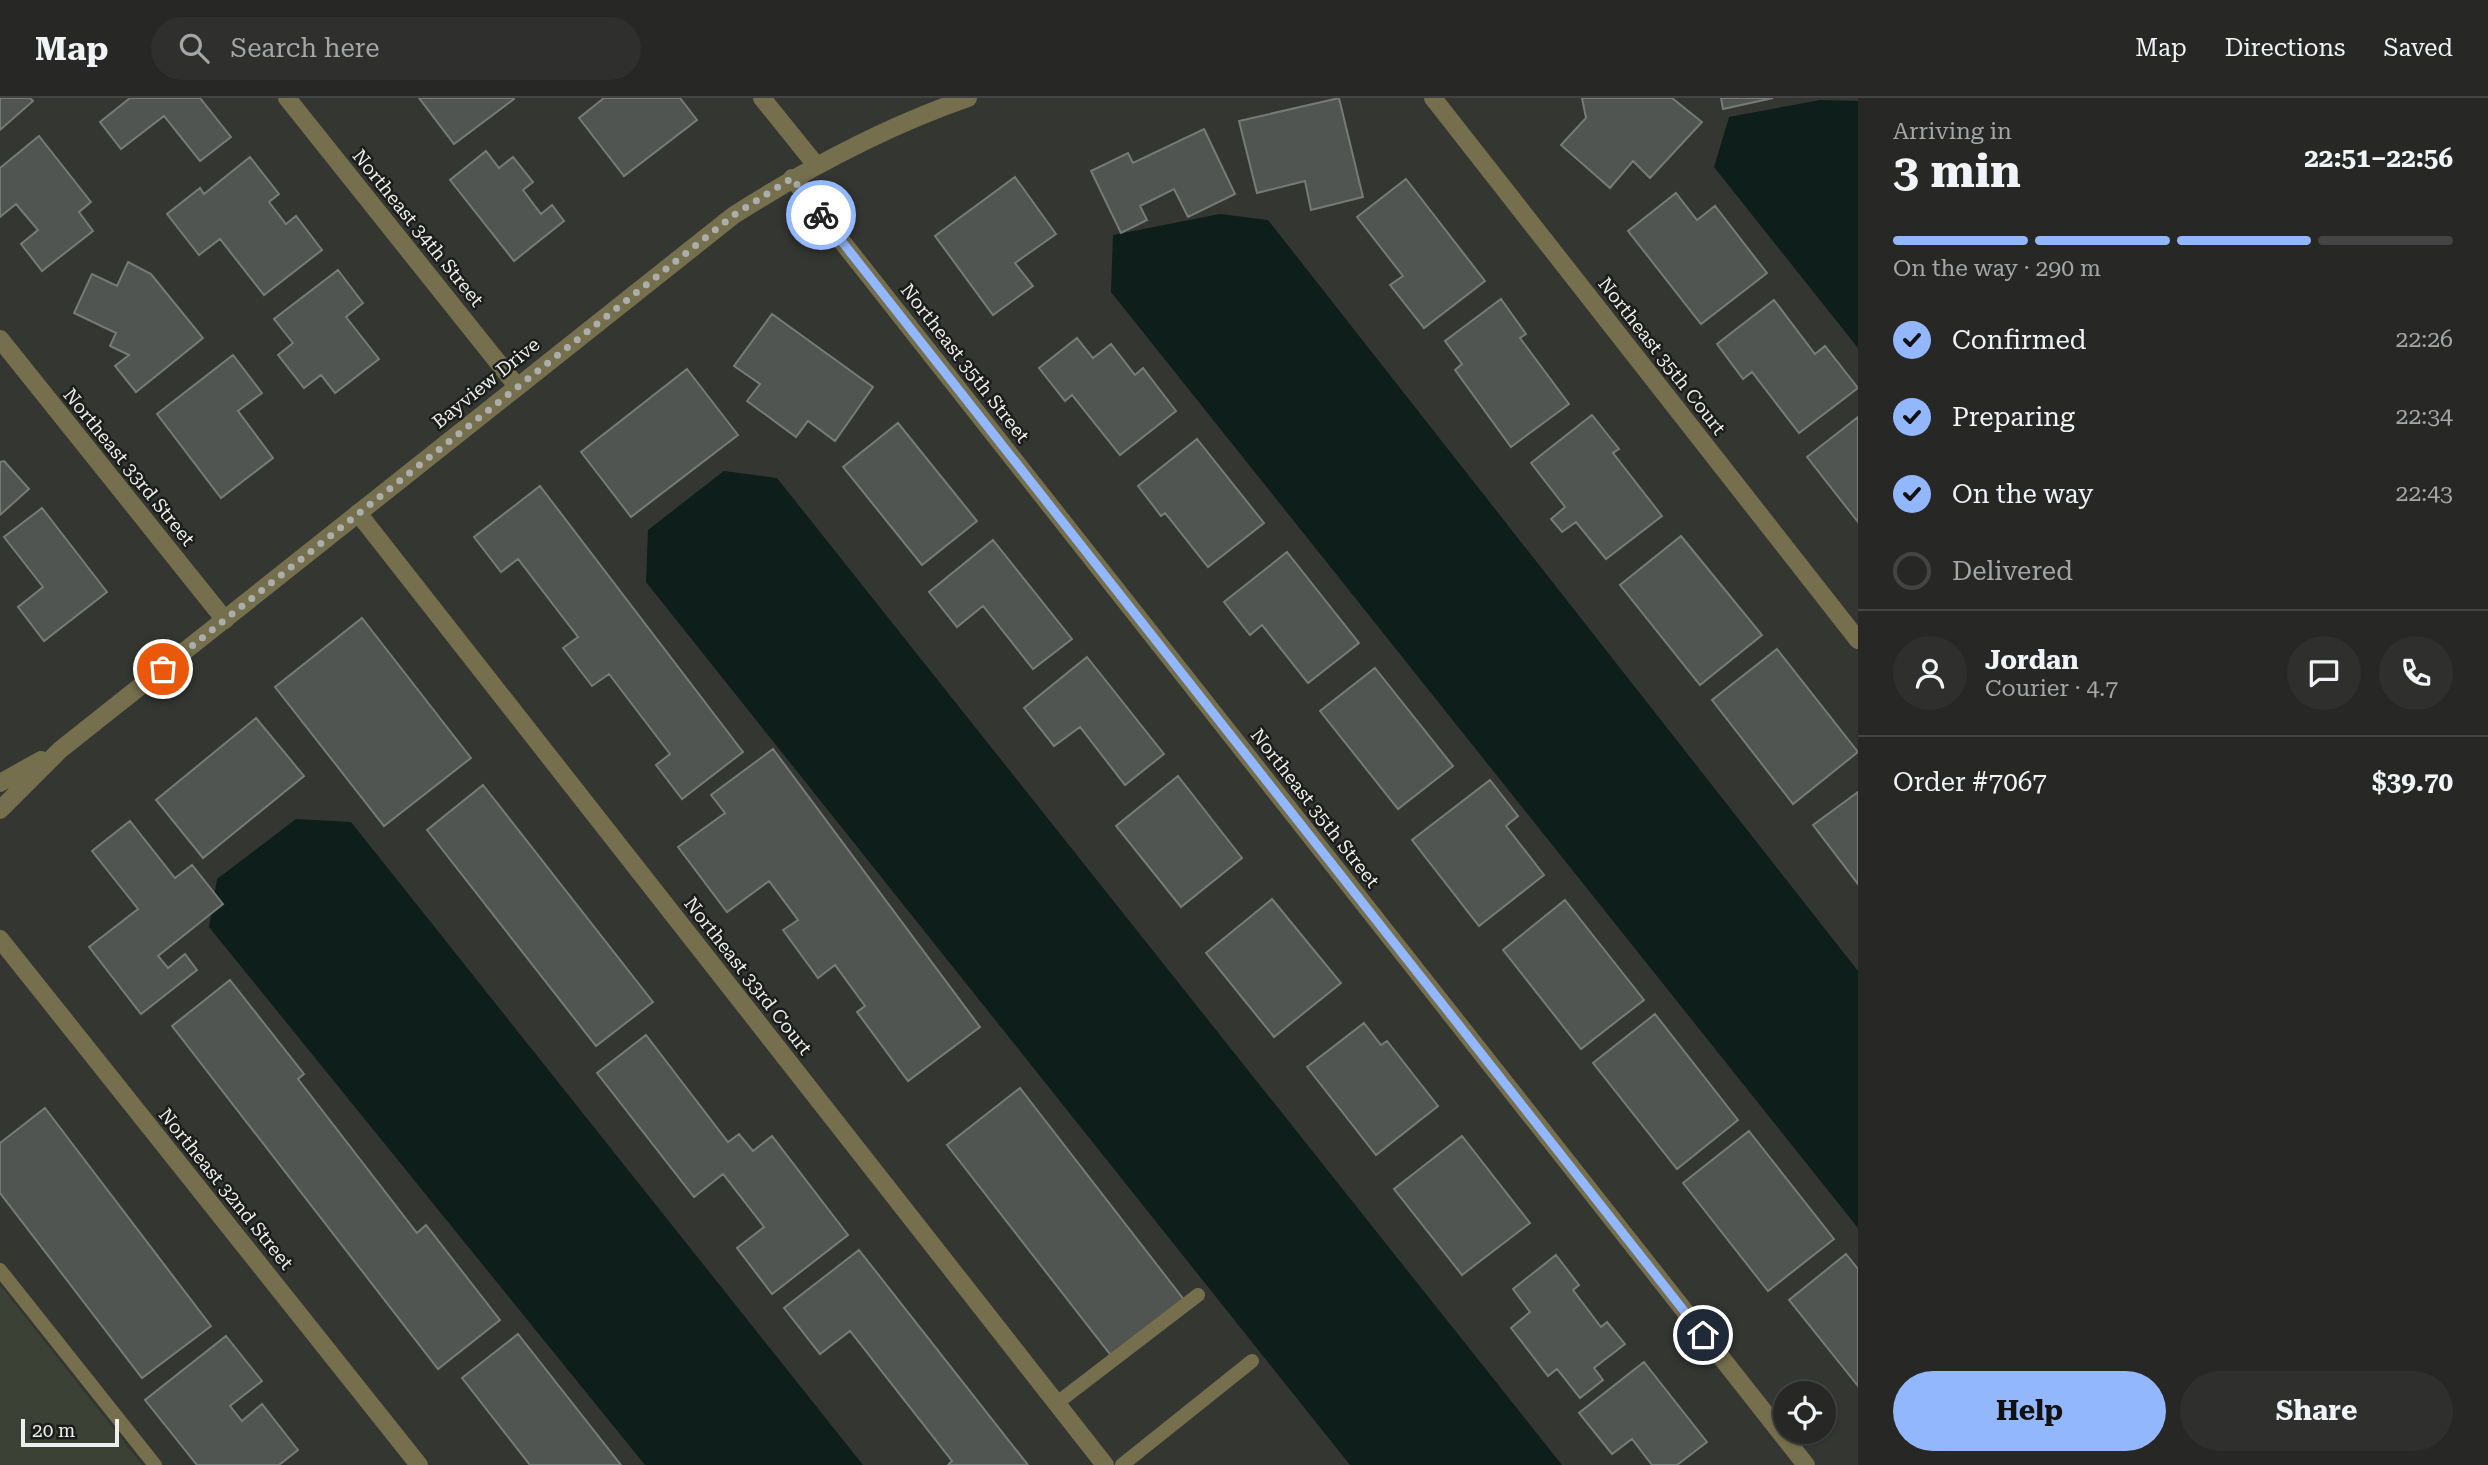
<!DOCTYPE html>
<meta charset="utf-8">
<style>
body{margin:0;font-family:"Roboto Serif",serif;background:#2f302e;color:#f1f3f6;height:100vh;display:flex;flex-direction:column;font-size:26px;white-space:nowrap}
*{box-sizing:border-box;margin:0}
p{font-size:23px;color:#a4a6a7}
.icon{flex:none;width:38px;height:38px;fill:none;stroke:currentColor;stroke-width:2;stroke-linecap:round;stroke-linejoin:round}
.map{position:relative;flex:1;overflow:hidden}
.details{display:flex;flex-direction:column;background:#272826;width:630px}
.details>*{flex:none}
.tools{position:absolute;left:1773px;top:1283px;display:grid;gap:14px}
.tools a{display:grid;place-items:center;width:63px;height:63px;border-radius:50%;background:#272826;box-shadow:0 2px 5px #0004,0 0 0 2px #434443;font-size:35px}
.scale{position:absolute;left:21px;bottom:18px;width:98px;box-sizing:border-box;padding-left:7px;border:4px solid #edefec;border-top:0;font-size:19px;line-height:24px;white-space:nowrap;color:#edefec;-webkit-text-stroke:5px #1c1d1b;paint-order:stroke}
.pin{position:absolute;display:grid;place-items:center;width:60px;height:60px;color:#fff;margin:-30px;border:4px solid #fff;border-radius:50%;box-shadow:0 2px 7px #0007}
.courier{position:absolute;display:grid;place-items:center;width:70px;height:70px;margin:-35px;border:5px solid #93b7fd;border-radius:50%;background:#fff;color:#222;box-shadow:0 2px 9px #0007}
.head em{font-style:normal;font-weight:700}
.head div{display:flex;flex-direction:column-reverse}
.head{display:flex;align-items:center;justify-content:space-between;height:119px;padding:0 35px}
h1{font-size:46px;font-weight:700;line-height:52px}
.bar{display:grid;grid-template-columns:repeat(4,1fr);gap:10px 7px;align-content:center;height:84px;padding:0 35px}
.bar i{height:9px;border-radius:5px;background:#434443}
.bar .current{background:#93b7fd}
.bar p{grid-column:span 4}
.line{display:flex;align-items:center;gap:18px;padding:0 35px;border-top:2px solid #434443}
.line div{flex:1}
.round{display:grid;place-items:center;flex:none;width:74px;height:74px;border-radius:37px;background:#2f302e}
ol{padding:0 35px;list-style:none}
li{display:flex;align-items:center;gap:21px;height:77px}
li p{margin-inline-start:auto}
li .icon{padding:7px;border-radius:50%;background:#93b7fd;color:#111;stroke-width:4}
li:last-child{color:#a4a6a7}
li i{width:38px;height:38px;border:4px solid #434443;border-radius:50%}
.primary-button{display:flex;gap:14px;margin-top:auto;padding:14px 35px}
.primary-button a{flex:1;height:80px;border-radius:42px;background:#93b7fd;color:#111;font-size:28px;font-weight:700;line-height:80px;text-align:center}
.primary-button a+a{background:#2f302e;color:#f1f3f6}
header{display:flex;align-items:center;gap:42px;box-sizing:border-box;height:98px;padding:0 35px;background:#272826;border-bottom:2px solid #434443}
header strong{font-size:33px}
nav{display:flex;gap:38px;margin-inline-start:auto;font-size:24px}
.search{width:490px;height:63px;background:#2f302e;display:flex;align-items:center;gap:18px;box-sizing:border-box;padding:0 24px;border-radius:38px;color:#a4a6a7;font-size:26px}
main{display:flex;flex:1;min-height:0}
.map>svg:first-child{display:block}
</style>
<header>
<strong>Map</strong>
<div class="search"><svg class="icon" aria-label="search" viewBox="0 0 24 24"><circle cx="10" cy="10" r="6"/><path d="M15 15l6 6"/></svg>Search here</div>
<nav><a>Map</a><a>Directions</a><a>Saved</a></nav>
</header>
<main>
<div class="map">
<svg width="1858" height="1367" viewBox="0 0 1858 1367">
<rect width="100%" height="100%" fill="#343632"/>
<path fill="#3c4136" d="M 0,1187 L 142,1367 L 0,1367 Z"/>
<path fill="#0e1e1b" d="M 1820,2 L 1858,3 L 1858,250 L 1714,69 L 1729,19 Z
M 1220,116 L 1268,122 L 1858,873 L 1858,1130 L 1111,194 L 1113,137 Z
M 724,373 L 777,380 L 1562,1367 L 1350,1367 L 646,484 L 648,432 Z
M 296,721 L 351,724 L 863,1367 L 645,1367 L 209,829 L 217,781 Z"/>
<path fill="#505552" stroke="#757b77" stroke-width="2" d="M 0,0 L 30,0 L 33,3 L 0,32 Z
M 130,0 L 200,0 L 231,39 L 200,63 L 164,18 L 121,51 L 100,24 Z
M 419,0 L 514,0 L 514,1 L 454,46 Z
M 604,0 L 680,0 L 697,22 L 624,78 L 579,20 Z
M 1339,0 L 1363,99 L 1311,112 L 1305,83 L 1257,95 L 1239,23 Z
M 1582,0 L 1672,0 L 1702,24 L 1650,80 L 1633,63 L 1610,90 L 1561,47 L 1586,20 Z
M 1721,0 L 1773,0 L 1723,11 Z
M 1204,31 L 1235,96 L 1188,119 L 1174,91 L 1140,108 L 1147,122 L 1121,135 L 1091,73 L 1128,55 L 1133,65 Z
M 39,38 L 91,104 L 79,114 L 93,133 L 42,173 L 21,146 L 38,132 L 16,106 L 0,119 L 0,70 Z
M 486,53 L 499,70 L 513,59 L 533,84 L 523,92 L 541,116 L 552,107 L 564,123 L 514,163 L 450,82 Z
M 250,59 L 279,96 L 269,104 L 286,126 L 296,118 L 322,152 L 264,197 L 220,141 L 199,157 L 167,116 L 200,90 L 204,96 Z
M 1015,79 L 1056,136 L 1015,165 L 1033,188 L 993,217 L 935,138 Z
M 1406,81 L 1485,183 L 1424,230 L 1390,187 L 1403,178 L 1357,119 Z
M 1676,95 L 1697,122 L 1715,108 L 1767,175 L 1701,226 L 1628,133 Z
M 128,164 L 151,176 L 203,240 L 136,294 L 115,268 L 129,257 L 110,248 L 116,235 L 74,215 L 92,176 L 117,188 Z
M 338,172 L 363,205 L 346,219 L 379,261 L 335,295 L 321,277 L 304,290 L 278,257 L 293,245 L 274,221 Z
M 1501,201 L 1526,236 L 1520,240 L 1569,306 L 1511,349 L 1455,272 L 1462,266 L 1445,243 Z
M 1774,202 L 1815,256 L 1825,248 L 1858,290 L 1799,335 L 1752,274 L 1743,281 L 1717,246 Z
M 772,216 L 873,289 L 835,343 L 808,323 L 796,339 L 747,303 L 760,286 L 734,268 Z
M 1077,240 L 1093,260 L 1111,246 L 1135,277 L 1143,270 L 1176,313 L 1120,357 L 1072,297 L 1065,303 L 1039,270 Z
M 233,257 L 262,295 L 238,313 L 273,360 L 221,400 L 157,316 Z
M 687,271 L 738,337 L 631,419 L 581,354 Z
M 1592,317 L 1619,351 L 1613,355 L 1662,418 L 1606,461 L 1576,424 L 1562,434 L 1551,421 L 1565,409 L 1531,365 Z
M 1858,319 L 1858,424 L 1807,359 Z
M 898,325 L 977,423 L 922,467 L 843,369 Z
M 1197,341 L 1264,425 L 1208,469 L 1165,415 L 1161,418 L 1138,388 Z
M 4,363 L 29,391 L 0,417 L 0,364 Z
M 540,388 L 743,654 L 682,701 L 656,667 L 670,656 L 609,576 L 592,588 L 563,550 L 578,539 L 518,461 L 501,474 L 474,439 Z
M 42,410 L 107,494 L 44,543 L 18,509 L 43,489 L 4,439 Z
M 1681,438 L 1762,537 L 1700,587 L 1620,487 Z
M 993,442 L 1072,541 L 1033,571 L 983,508 L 957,529 L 929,494 Z
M 1287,454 L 1359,545 L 1308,585 L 1262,527 L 1250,537 L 1224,504 Z
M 362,520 L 471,660 L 384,728 L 275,589 Z
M 1777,551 L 1858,654 L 1793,706 L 1712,602 Z
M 1087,559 L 1164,656 L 1125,687 L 1080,629 L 1054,648 L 1024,610 Z
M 1375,570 L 1453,668 L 1398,711 L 1320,613 Z
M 256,620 L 304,678 L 203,760 L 156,702 Z
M 773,651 L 980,929 L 908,983 L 857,914 L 865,908 L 835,867 L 818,880 L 783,832 L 798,822 L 769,783 L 727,814 L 678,749 L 725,715 L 711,697 Z
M 1178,678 L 1242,760 L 1181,809 L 1116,728 Z
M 1490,682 L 1518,718 L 1506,728 L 1544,777 L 1479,828 L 1412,742 Z
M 483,687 L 653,904 L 596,948 L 427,732 Z
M 1858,694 L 1858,786 L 1813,727 Z
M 130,723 L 175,780 L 192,767 L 223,806 L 158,858 L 168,870 L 185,856 L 197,872 L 141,916 L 89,849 L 138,811 L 92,753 Z
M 1272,801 L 1341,885 L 1274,939 L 1206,855 Z
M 1565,802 L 1644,902 L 1581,951 L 1503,852 Z
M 230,882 L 304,976 L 298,981 L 417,1135 L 426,1127 L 500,1222 L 438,1271 L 172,928 Z
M 1655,916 L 1738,1022 L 1677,1071 L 1593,965 Z
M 1364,925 L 1381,947 L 1387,943 L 1438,1008 L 1376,1057 L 1307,969 Z
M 646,937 L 728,1044 L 739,1036 L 753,1053 L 772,1038 L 848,1137 L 772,1196 L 737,1150 L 764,1129 L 723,1076 L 694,1099 L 597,975 Z
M 1020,990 L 1185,1203 L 1113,1260 L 947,1047 Z
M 45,1010 L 211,1228 L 142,1280 L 0,1095 L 0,1045 Z
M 1749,1033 L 1834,1141 L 1768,1193 L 1683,1085 Z
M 1462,1038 L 1530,1125 L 1462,1177 L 1394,1091 Z
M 859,1152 L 1028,1367 L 948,1367 L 952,1363 L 850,1233 L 820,1256 L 784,1210 Z
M 1846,1156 L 1858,1171 L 1858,1288 L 1789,1202 Z
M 1556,1157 L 1579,1187 L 1573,1192 L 1601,1229 L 1607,1224 L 1625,1246 L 1594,1270 L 1603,1282 L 1580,1300 L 1557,1271 L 1548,1278 L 1511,1230 L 1530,1214 L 1513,1191 Z
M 518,1236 L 621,1367 L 530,1367 L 462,1280 Z
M 226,1238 L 262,1283 L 230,1308 L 242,1323 L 262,1306 L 298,1352 L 279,1367 L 197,1367 L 145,1302 Z
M 1644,1264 L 1707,1344 L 1677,1367 L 1652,1367 L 1632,1341 L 1612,1356 L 1579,1315 Z"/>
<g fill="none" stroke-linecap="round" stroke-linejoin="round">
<path stroke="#756f4d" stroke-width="14" d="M 0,1172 L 155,1367
M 1057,1305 L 1198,1197
M 1122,1367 L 1252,1263"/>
<path stroke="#756f4d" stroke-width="18" d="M 287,0 L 516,287
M 762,0 L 816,67
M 1433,0 L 1858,542
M 792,80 L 1806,1367
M 0,241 L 225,522
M 358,415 L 1105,1367
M 0,841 L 419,1367"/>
<path stroke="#756f4d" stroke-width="18" d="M 0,685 L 41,662
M 0,712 L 60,652 L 734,117 C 808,70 884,29 968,0"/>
</g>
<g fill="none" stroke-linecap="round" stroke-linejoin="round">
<path stroke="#acaeab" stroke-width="7" stroke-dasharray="0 12.6" d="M 163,571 L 734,117 L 792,80 L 821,117"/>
<path stroke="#93b7fd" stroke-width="9" d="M 821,117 L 1703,1237"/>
</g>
<g text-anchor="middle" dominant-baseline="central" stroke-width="5" stroke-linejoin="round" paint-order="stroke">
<g font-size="19" fill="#edefec" stroke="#1c1d1b">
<text transform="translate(418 130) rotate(51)">Northeast 34th Street</text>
<text transform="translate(1662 258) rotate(52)">Northeast 35th Court</text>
<text transform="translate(965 265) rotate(52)">Northeast 35th Street</text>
<text transform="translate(486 285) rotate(-39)">Bayview Drive</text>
<text transform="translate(129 369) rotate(51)">Northeast 33rd Street</text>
<text transform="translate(1315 710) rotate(52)">Northeast 35th Street</text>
<text transform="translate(748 878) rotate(52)">Northeast 33rd Court</text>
<text transform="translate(226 1091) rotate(51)">Northeast 32nd Street</text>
</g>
</g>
</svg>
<div class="tools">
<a><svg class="icon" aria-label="locate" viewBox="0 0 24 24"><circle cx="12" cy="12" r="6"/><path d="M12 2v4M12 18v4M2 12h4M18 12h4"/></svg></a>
</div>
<div class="scale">20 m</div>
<div class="pin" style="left:163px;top:571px;background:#ea580c"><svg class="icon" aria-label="bag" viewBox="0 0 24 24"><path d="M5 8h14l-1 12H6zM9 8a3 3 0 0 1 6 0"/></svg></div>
<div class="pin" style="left:1703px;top:1237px;background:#1f2937"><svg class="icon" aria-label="home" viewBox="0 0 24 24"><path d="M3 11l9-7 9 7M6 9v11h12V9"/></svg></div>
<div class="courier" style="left:821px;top:117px"><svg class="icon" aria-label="bike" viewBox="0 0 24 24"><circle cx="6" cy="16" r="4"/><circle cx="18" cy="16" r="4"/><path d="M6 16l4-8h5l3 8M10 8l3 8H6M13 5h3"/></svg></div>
</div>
<section class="details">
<div class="head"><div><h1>3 min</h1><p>Arriving in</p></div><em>22:51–22:56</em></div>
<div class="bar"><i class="current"></i><i class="current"></i><i class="current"></i><i></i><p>On the way · 290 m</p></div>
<ol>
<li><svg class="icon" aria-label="check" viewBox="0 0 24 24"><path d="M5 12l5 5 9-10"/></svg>Confirmed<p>22:26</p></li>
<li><svg class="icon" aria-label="check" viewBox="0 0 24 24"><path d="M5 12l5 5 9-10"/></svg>Preparing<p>22:34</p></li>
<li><svg class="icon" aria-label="check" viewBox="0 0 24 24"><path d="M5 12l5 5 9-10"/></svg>On the way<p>22:43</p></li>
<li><i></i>Delivered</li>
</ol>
<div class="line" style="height:126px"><a class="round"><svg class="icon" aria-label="person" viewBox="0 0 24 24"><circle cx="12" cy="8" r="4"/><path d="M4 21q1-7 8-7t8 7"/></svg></a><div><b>Jordan</b><p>Courier · 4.7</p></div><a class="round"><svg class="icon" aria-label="chat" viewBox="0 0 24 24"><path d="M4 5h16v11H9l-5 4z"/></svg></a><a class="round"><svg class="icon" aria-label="phone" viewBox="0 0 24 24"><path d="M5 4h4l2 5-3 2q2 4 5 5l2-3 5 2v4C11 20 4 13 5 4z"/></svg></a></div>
<div class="line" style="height:91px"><div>Order #7067</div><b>$39.70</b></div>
<div class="primary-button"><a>Help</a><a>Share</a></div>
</section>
</main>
